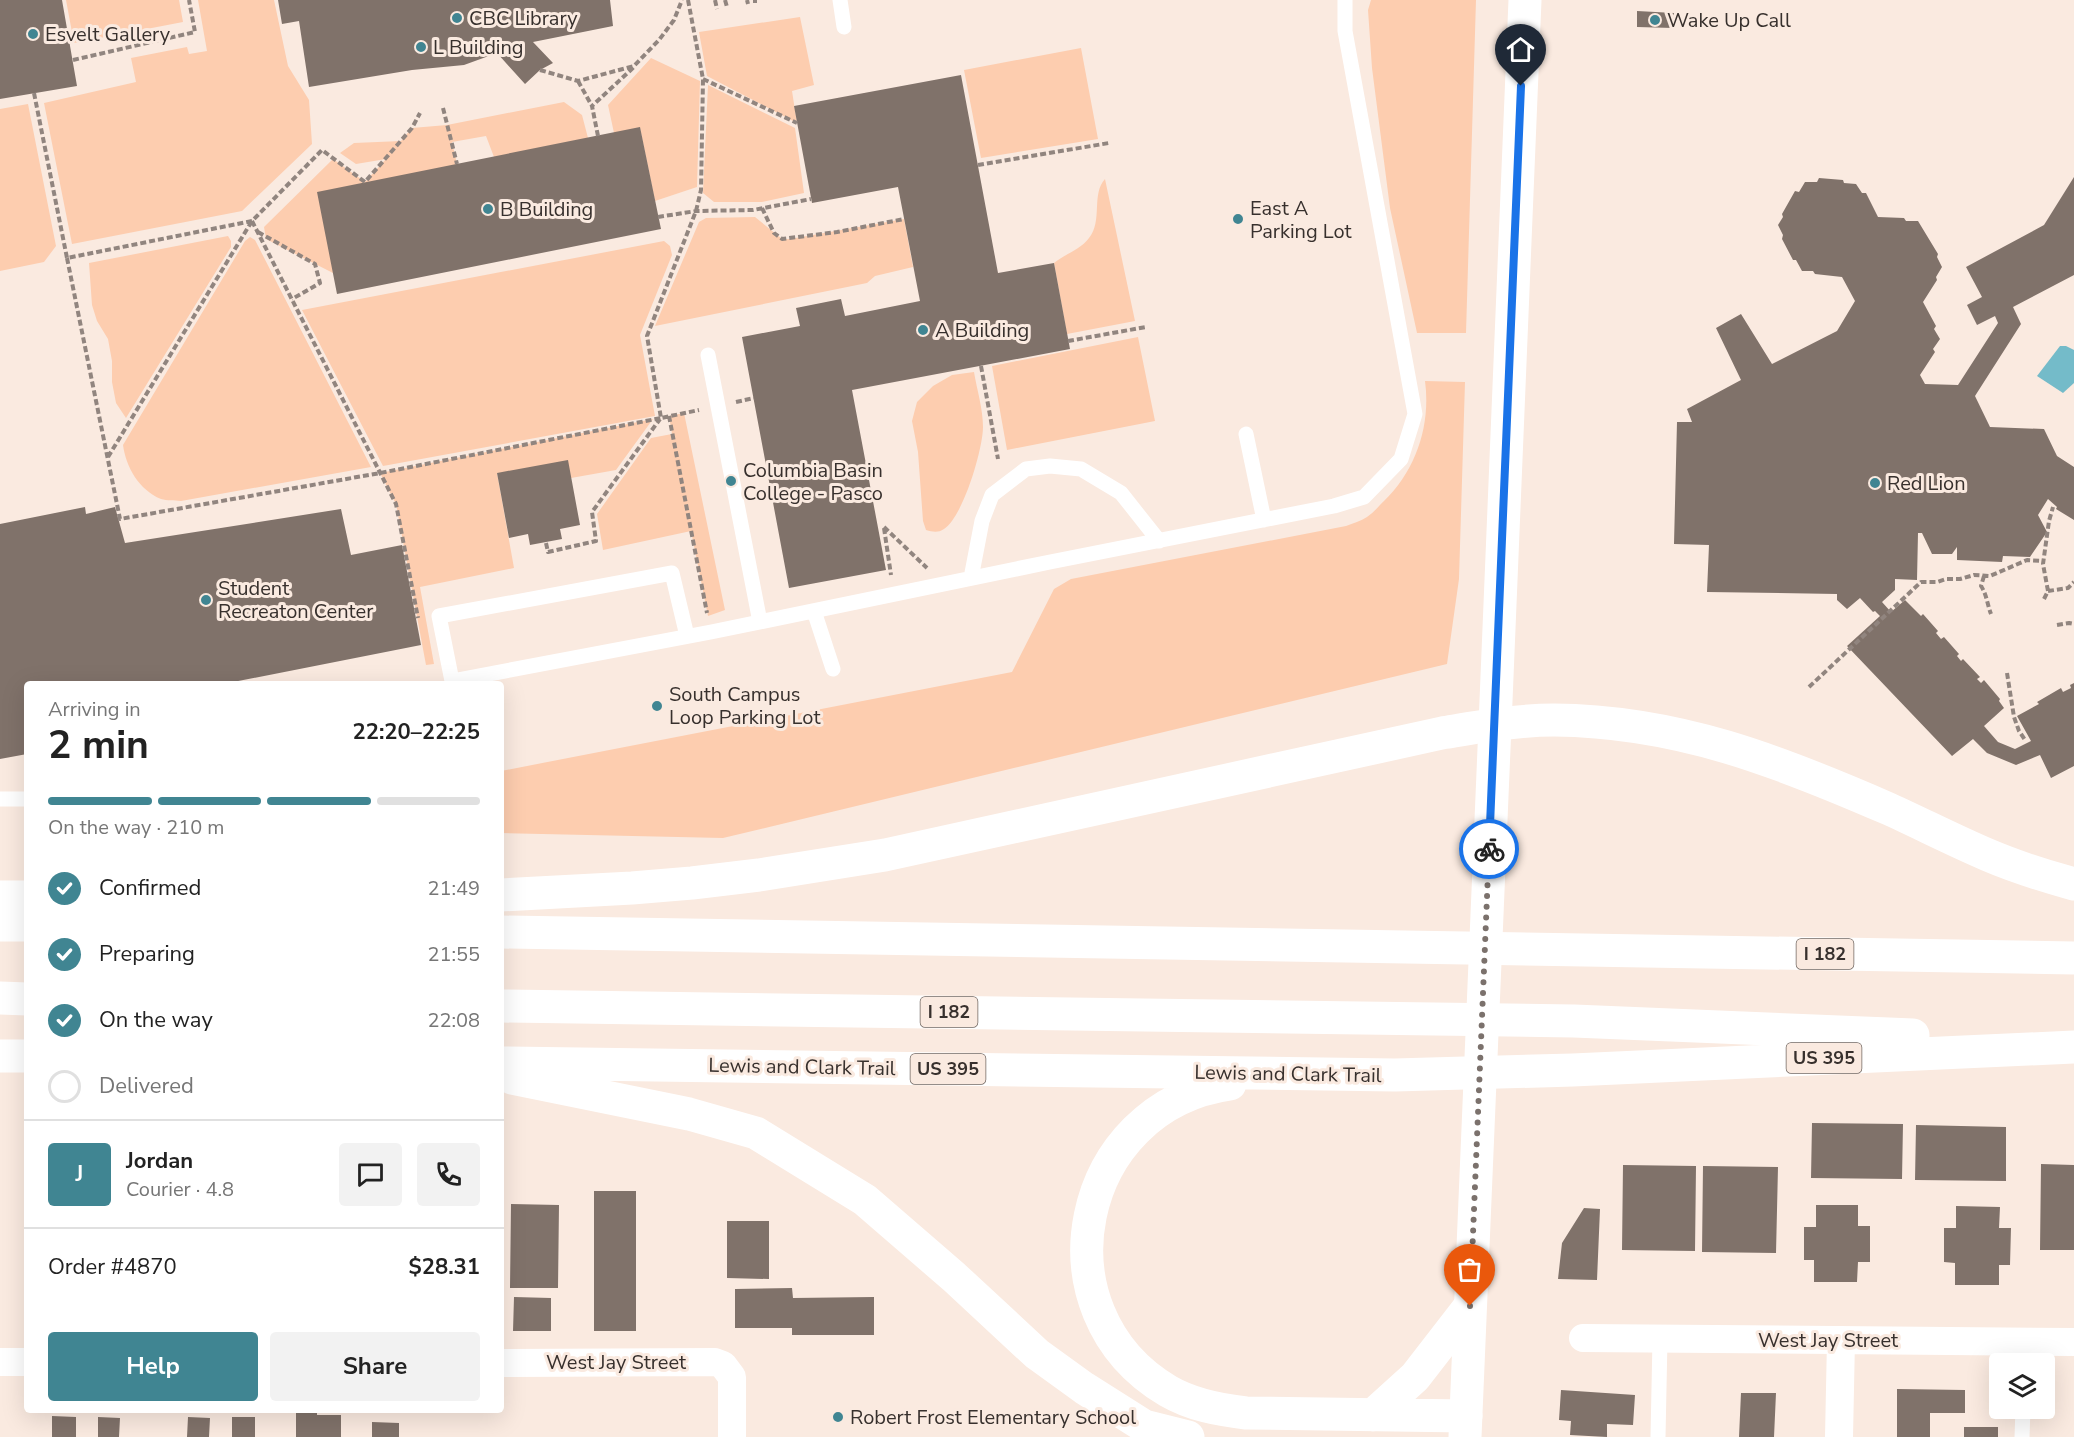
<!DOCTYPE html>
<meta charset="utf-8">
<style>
body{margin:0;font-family:"Nunito Sans",sans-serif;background:#f2f2f2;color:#222;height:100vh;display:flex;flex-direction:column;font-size:22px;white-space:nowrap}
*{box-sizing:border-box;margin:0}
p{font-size:20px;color:#767676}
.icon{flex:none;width:33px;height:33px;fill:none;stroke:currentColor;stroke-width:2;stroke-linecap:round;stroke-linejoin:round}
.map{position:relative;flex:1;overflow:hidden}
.panel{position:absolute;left:24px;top:681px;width:480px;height:732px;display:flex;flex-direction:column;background:#fff;border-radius:6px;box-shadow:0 6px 24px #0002}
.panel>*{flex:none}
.controls{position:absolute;left:1989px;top:1353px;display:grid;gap:12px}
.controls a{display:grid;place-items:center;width:66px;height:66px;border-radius:6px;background:#fff;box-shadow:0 6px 24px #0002;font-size:30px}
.pin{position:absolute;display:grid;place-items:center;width:51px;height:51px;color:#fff;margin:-62px -26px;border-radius:50% 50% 50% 0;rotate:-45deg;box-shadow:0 0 6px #0007}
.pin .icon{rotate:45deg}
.courier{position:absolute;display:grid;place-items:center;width:60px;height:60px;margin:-30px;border:4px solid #1a73e8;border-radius:50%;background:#fff;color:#222;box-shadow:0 2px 8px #0007}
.headline em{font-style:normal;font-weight:700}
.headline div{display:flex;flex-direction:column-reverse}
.headline{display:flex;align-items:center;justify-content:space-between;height:102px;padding:0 24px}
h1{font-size:39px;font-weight:700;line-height:45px}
.bar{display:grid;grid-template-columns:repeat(4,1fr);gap:9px 6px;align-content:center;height:72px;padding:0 24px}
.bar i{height:8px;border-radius:4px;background:#e0e0e0}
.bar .on{background:#408592}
.bar p{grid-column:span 4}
.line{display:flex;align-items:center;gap:15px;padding:0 24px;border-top:2px solid #e0e0e0}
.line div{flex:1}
.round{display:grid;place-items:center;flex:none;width:63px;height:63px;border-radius:6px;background:#f2f2f2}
ol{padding:0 24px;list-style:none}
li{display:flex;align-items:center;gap:18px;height:66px}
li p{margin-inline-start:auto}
li .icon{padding:6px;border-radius:50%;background:#408592;color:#fff;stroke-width:4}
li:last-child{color:#767676}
li i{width:33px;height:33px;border:3px solid #e0e0e0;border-radius:50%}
.cta{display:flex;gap:12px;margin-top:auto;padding:12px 24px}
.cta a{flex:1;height:69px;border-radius:6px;background:#408592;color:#fff;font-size:24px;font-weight:700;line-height:69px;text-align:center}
.cta a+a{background:#f2f2f2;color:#222}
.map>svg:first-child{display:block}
</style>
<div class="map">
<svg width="2074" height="1437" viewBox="0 0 2074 1437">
<rect width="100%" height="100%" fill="#faeae0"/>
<path fill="#fdcdaf" d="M 66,0 L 179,0 L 183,22 L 74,43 Z
M 198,0 L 274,0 L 288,66 L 309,100 L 312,144 L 242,211 L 72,244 L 44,103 L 136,82 L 131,58 L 187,47 L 189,54 L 207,51 Z
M 1371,0 L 1476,0 L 1466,333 L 1417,333 L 1390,208 L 1372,68 L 1368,10 Z
M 800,17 L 814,85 L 792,91 L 797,123 L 707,76 L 699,32 Z
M 1081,48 L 1098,139 L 981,158 L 964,70 Z
M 651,58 L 700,81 L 697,187 L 655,201 L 640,128 L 614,133 L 608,105 Z
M 708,85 L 795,128 L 804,193 L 762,202 L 714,202 L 703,193 Z
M 564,102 L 582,115 L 588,138 L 494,157 L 486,136 L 452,142 L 457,164 L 333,273 L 266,239 L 264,227 L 333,159 L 365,182 L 386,159 L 356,164 L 340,153 L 354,143 L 401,141 L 412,128 L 447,125 Z
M 28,104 L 56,246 L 44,262 L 0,271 L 0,109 Z
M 1105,179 L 1135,321 L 1067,334 L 1054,263 C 1065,254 1080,250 1089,238 C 1103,221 1091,194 1105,179 Z
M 755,217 L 782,239 L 790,239 L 904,219 L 913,267 L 875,276 L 867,283 L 655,326 L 699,222 L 706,218 Z
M 228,236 L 231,241 L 231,247 L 126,418 L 116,403 L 112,382 L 112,361 L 108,339 L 97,321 L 92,305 L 89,263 Z
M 250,237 L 255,240 L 371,467 L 181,501 C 174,500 167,501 161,499 C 139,490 126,467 123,445 L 245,241 Z
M 664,241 L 670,246 L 672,255 L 640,335 L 655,416 L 383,466 L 302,310 Z
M 1138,337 L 1155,421 L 1007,450 L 992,366 Z
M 974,372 C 977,390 983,409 983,427 C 983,449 963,517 944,529 C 938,533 933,532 926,530 L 923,521 L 918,452 L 912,421 L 917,402 L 933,386 L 952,375 Z
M 1425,381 L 1465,382 L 1459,579 L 1447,664 L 723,838 L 501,833 L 501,771 L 1012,672 L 1054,589 L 1071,579 L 1346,526 C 1353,523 1361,521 1367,517 C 1373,513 1379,506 1384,501 C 1416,470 1431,425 1425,381 Z
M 684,413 L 725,610 L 708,616 L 691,531 L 603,550 L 597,514 L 651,438 L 672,434 L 669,416 Z
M 653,419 L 616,470 L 571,478 L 497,473 L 514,568 L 420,587 L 434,664 L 426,665 L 396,504 L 380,473 Z"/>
<path fill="#74bbc9" d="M 2060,346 L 2066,346 L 2074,350 L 2074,383 L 2063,393 L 2037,376 Z"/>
<path fill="#80726a" d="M 0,0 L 62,0 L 77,86 L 0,99 Z
M 278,0 L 610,0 L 613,26 L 533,42 L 553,63 L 540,70 L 525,84 L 497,53 L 464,65 L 412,70 L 309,87 L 299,21 L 282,24 Z
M 1637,11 L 1674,13 L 1673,28 L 1637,27 Z
M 961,75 L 998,273 L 1054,263 L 1070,349 L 852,390 L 886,570 L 789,588 L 742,337 L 800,326 L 796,308 L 841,299 L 845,316 L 920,301 L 898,187 L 812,203 L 794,106 Z
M 640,127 L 661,229 L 337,294 L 317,192 Z
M 2074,177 L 2074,275 L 2013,307 L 2021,324 L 1975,396 L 1990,427 L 2044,429 L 2057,456 L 2074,467 L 2074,520 L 2056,509 L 2057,507 L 2048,499 L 2038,515 L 2047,532 L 2030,557 L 2003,556 L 2002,562 L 1957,560 L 1957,547 L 1952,554 L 1932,554 L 1922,533 L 1918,533 L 1917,580 L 1895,579 L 1895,590 L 1882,602 L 1891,612 L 1905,600 L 1921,616 L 1923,614 L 1938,631 L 1936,633 L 1941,639 L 1944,637 L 1959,654 L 1957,656 L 1961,661 L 1963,659 L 1980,677 L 1977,679 L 1981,683 L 1984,680 L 2000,699 L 1999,701 L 2004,708 L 1984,726 L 1998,742 L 2015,749 L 2031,741 L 2017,716 L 2039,704 L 2037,702 L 2061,688 L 2063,692 L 2071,688 L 2070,685 L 2074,683 L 2074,766 L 2051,778 L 2040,755 L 2016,765 L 1987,753 L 1973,739 L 1952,756 L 1847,646 L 1880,616 L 1875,611 L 1873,612 L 1860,598 L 1847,609 L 1837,600 L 1837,594 L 1707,592 L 1709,545 L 1674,544 L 1677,422 L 1692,422 L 1687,409 L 1741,380 L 1716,328 L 1741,314 L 1772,364 L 1837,331 L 1855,301 L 1842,277 L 1815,274 L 1813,271 L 1802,271 L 1796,260 L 1793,260 L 1782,239 L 1783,235 L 1778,225 L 1783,217 L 1782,214 L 1795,191 L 1799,192 L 1805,182 L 1817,182 L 1819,178 L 1843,180 L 1844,183 L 1856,184 L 1862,193 L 1866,193 L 1878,217 L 1904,218 L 1906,221 L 1918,221 L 1938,254 L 1937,257 L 1942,267 L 1936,277 L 1937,280 L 1923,302 L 1936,326 L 1934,329 L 1940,339 L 1933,349 L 1935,352 L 1920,375 L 1925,384 L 1958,385 L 1998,323 L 1995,316 L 1977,325 L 1967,305 L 1982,297 L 1966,267 L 2044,225 Z
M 568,460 L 580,525 L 560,529 L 562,539 L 530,545 L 528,534 L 509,538 L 497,473 Z
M 85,507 L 86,514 L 115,507 L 125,543 L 341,509 L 351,555 L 402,545 L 421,645 L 223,684 L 27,684 L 27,754 L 0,759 L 0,524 Z
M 1812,1123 L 1903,1124 L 1902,1179 L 1811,1178 Z
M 1916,1125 L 2006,1127 L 2006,1181 L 1915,1180 Z
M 2041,1164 L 2074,1165 L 2074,1250 L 2040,1250 Z
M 1623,1165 L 1696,1166 L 1695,1251 L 1622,1250 Z
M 1703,1166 L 1778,1167 L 1776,1253 L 1702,1252 Z
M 594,1191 L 636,1191 L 636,1331 L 594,1331 Z
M 511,1204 L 559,1205 L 558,1288 L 510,1288 Z
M 1816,1205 L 1858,1205 L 1858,1226 L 1870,1226 L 1870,1262 L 1858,1262 L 1857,1282 L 1814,1282 L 1814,1260 L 1804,1260 L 1804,1227 L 1816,1227 Z
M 1956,1206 L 2000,1207 L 1999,1228 L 2011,1228 L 2010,1265 L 1999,1265 L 1999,1285 L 1955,1285 L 1955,1263 L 1944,1262 L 1944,1228 L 1956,1228 Z
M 1584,1208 L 1600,1209 L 1597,1280 L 1558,1279 L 1562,1243 Z
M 727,1221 L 769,1221 L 769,1279 L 727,1278 Z
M 792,1288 L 793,1298 L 874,1297 L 874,1335 L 792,1335 L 792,1328 L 735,1328 L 735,1289 Z
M 514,1297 L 551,1298 L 551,1331 L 513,1331 Z
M 1897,1389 L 1965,1390 L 1965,1413 L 1930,1413 L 1930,1437 L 1897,1437 Z
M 1561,1390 L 1635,1395 L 1633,1425 L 1607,1424 L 1607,1437 L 1570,1435 L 1571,1421 L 1559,1420 Z
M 1741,1393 L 1776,1393 L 1774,1437 L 1739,1437 Z
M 296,1410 L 317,1410 L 317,1415 L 341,1415 L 341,1437 L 296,1437 Z
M 52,1416 L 76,1417 L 76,1437 L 52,1437 Z
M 98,1417 L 120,1418 L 119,1437 L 98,1437 Z
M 188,1417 L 210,1418 L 209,1437 L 187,1437 Z
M 232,1417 L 255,1417 L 255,1437 L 232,1437 Z
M 372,1422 L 399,1423 L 399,1437 L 372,1437 Z
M 1964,1427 L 1998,1427 L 1998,1437 L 1964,1437 Z"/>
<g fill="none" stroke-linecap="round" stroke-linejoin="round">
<path stroke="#91857f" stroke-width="4" stroke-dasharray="6 3" stroke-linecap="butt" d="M 688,0 L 703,79 L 701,190 L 696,211 L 647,336 L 661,418 L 699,410
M 715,0 L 717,9
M 725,0 L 727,7
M 747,0 L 748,4
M 755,0 L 755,3
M 73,60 L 195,32 L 189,0
M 540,70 L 578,81 L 634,66 L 659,40 L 674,20 L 682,0
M 703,79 L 797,123
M 578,81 L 592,106
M 34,93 L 67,258 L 252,221 L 322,150 L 365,182 L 412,128 L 420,113
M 443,108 L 457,164
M 598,136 L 592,106 L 634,67
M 978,165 L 1109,143
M 762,208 L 774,233 L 782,239 L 837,232 L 904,219
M 658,217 L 696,211 L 753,210 L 811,199
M 252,221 L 396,504 L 418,618
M 258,232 L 315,264 L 320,283 L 292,299
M 67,258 L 120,519 L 380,473 L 661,418
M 1068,341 L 1146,327
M 981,366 L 998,459
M 736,402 L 754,398
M 669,416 L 707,613
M 108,457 L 252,221
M 884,527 L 927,568
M 884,528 L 891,575
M 546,543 L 548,552 L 596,541 L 592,512 L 660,419
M 1984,576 L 1981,586 C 1987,595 1987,604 1991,614
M 2048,591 L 2068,588 L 2074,582
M 2044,599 L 2048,591 L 2043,564 L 2049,521 L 2053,507
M 2057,625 L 2069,623 L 2074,624
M 2007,673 L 2014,717 L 2019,731 L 2025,740
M 1809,687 L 1921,582 L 1937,582 L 1946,579 L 1960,579 L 1974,575 L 1990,576 L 2027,560 L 2043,561"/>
<path stroke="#fff" stroke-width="15" d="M 840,0 L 844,27
M 708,355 L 760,622
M 1246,434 L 1264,520
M 971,578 L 982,521 L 992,495 L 1026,469 L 1050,466 L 1081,469 L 1121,493 L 1159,541
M 814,611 L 833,669
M 687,636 L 672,573 L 439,616 L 452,681 L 711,632 L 1050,562 L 1334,506 L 1364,497 L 1401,459 L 1415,414 L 1345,31 L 1345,0
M 0,799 L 27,799
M 2024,1342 L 2024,1364
M 1658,1437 L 1660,1339
M 2022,1437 L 2023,1408"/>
<path stroke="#fff" stroke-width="28" d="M 1583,1338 L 2074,1342
M 0,1362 L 27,1362
M 501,1363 L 715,1362 L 723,1365 L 732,1377 L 732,1437
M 1839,1437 L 1841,1340"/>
<path stroke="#fff" stroke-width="33" d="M 1495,725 L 1525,0"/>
<path stroke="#fff" stroke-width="33" d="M 1465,1437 L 1495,725"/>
<path stroke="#fff" stroke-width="33" d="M 501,895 L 632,888 L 692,883 L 759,875 L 885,855 L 1442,733 C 1479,727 1517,720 1554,720 C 1677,721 1779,761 1889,809 C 1922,824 1955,841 1988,855 C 2016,867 2045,876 2074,884
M 0,897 L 27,897
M 0,925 L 27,925
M 501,932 L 2074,958
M 0,998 L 27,999
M 501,1006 L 1574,1021 L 1913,1035
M 0,1056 L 27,1056
M 501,1063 L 1395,1075 L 1573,1070 L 2074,1047
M 512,1078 L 689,1114 L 756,1133 L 865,1200 L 954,1277 L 1037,1354 L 1084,1388 L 1144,1426 L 1188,1437
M 1230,1084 C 1075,1106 1033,1311 1168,1391 C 1192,1405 1219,1410 1246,1413 L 1466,1416
M 1373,1415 L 1415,1377 L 1470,1306"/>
</g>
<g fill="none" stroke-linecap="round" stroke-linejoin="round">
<path stroke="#7b716c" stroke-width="6" stroke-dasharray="0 10.8" d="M 1470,1306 L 1489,849"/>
<path stroke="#1a73e8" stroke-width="8" d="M 1489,849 L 1521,86"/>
</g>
<g fill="#408592" stroke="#faeae0" stroke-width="2">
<circle cx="457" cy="18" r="6"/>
<circle cx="1655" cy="20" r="6"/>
<circle cx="33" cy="34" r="6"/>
<circle cx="421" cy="47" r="6"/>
<circle cx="488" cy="209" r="6"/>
<circle cx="1238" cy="219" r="6"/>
<circle cx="923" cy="330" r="6"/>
<circle cx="731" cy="481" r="6"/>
<circle cx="1875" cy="483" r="6"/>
<circle cx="206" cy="600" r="6"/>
<circle cx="657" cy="706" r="6"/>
<circle cx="838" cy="1417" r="6"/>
</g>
<g text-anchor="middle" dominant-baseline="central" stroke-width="6" stroke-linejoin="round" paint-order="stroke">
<g fill="#faeae0" stroke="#726863" stroke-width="1.5">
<rect x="1796.5" y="939" width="57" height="30" rx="4.5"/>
<rect x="920.5" y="997" width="57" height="30" rx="4.5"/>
<rect x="1786.5" y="1043" width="75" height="30" rx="4.5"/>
<rect x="910.5" y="1054" width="75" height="30" rx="4.5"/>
</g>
<g font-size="18" font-weight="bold" fill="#37302d">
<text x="1825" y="954">I 182</text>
<text x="949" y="1012">I 182</text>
<text x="1824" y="1058">US 395</text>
<text x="948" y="1069">US 395</text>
</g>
<g font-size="20" fill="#37302d" stroke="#faeae0" text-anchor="start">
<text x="469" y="18">CBC Library</text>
<text x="1667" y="20">Wake Up Call</text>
<text x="45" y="34">Esvelt Gallery</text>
<text x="433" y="47">L Building</text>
<text x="1250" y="208">East A<tspan x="1250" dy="23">Parking Lot</tspan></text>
<text x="500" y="209">B Building</text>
<text x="935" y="330">A Building</text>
<text x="743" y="470">Columbia Basin<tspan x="743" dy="23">College - Pasco</tspan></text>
<text x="1887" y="483">Red Lion</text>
<text x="218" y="588">Student<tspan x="218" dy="23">Recreaton Center</tspan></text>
<text x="669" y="694">South Campus<tspan x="669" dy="23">Loop Parking Lot</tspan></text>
<text x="850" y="1417">Robert Frost Elementary School</text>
</g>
<g font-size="20" fill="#37302d" stroke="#faeae0">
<text transform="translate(802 1067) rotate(1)">Lewis and Clark Trail</text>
<text transform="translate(1288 1074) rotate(1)">Lewis and Clark Trail</text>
<text x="1828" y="1340">West Jay Street</text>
<text x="616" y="1362">West Jay Street</text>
</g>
</g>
</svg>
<div class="controls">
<a><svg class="icon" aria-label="layers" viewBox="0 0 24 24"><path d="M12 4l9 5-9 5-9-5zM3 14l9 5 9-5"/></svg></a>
</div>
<div class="pin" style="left:1470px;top:1306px;background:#ea580c"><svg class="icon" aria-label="bag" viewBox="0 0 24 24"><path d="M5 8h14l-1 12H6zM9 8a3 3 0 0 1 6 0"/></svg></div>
<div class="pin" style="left:1521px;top:86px;background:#1f2937"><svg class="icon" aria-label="home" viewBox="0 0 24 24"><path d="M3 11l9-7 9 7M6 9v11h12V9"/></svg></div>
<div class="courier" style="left:1489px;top:849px"><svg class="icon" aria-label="bike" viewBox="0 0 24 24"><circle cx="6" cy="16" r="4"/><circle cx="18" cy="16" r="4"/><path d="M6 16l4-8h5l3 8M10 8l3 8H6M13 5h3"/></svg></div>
<section class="panel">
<div class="headline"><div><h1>2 min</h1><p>Arriving in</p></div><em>22:20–22:25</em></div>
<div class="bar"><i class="on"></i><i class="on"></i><i class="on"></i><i></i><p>On the way · 210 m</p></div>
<ol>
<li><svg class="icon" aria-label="check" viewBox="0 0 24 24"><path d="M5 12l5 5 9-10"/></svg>Confirmed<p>21:49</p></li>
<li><svg class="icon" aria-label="check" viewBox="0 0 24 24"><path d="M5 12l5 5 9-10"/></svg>Preparing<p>21:55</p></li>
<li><svg class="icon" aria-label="check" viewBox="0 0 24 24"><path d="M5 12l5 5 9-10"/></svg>On the way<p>22:08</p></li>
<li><i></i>Delivered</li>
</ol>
<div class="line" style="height:108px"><b class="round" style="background:#408592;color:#fff">J</b><div><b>Jordan</b><p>Courier · 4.8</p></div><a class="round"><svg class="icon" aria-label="chat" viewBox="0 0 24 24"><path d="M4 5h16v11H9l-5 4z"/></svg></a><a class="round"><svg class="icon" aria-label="phone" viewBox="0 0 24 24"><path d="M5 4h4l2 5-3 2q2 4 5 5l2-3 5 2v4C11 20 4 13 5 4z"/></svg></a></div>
<div class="line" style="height:78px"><div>Order #4870</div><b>$28.31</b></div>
<div class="cta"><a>Help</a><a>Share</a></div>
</section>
</div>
